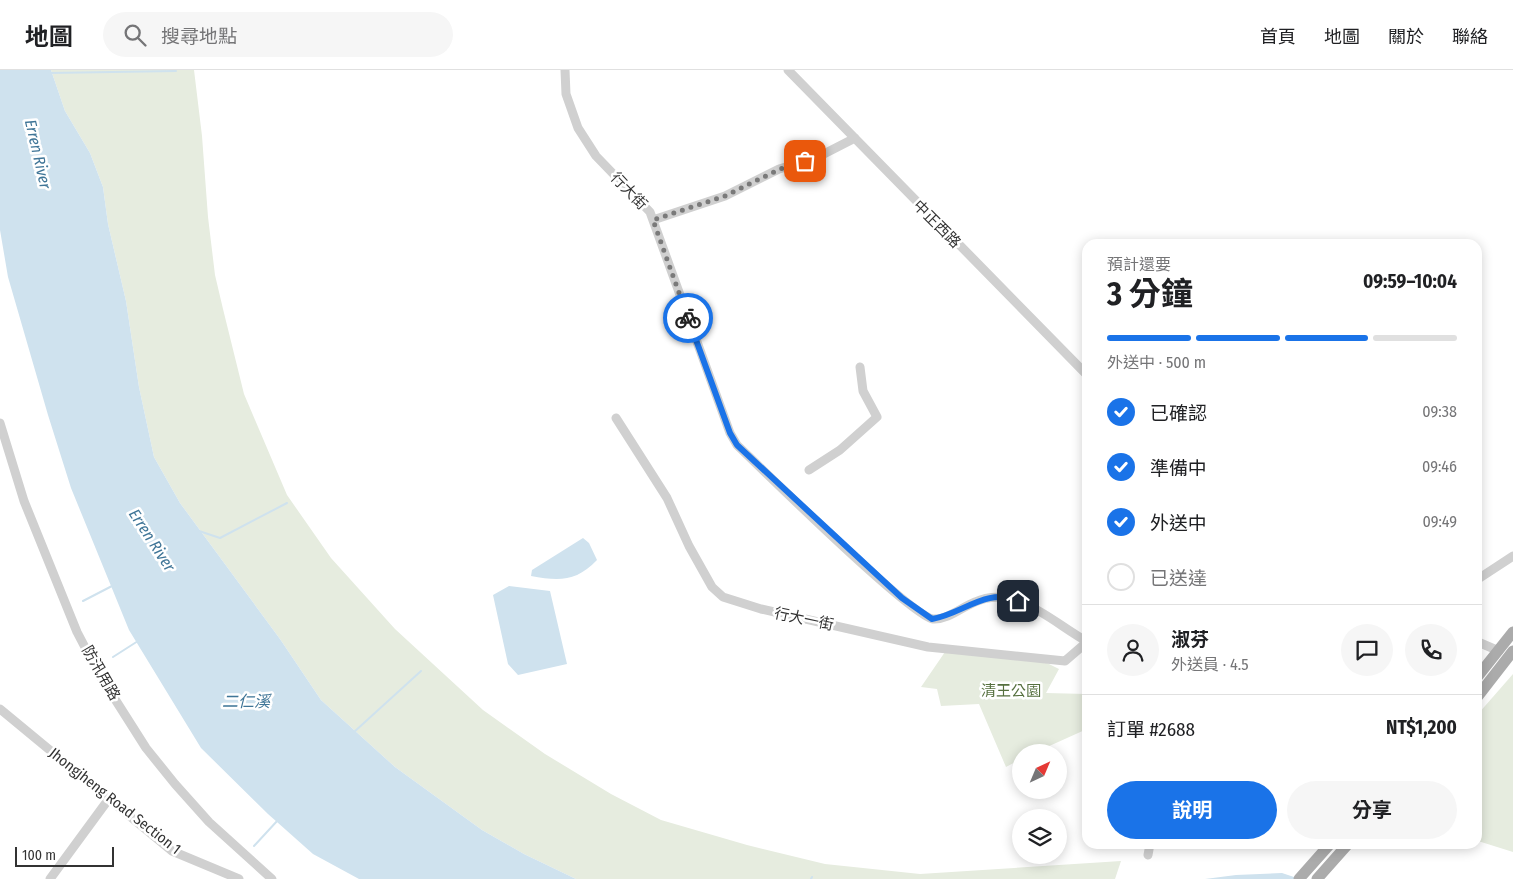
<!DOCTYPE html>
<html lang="zh-TW">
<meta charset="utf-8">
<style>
body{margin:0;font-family:"Fira Sans Condensed","Noto Sans TC",sans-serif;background:#f6f6f6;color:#202124;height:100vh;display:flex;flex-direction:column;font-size:19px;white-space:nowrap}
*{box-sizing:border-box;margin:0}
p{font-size:16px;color:#757577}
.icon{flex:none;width:28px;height:28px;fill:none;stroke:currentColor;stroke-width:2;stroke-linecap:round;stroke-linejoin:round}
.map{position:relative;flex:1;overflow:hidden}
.drawer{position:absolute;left:1082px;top:169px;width:400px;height:610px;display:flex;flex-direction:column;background:#fff;border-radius:15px;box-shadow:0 2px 12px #0003}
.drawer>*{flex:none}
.needle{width:32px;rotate:44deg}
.tools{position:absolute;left:1012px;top:674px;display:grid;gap:10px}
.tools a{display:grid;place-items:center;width:55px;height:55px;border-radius:50%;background:#fff;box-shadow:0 2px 12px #0003;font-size:25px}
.scale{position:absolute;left:15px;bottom:12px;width:99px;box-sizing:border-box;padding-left:5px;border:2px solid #333;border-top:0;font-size:14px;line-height:18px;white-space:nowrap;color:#333;-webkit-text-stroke:4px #fff;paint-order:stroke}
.pin{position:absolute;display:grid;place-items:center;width:42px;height:42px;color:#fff;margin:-21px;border-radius:10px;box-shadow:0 2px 8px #0006}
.courier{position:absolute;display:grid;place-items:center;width:50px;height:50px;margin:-25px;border:4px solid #1a73e8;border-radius:50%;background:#fff;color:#222;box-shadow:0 1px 6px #0007}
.summary em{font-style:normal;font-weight:700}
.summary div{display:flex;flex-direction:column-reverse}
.summary{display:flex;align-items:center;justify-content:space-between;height:85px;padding:0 25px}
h1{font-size:32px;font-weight:700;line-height:38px}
.bar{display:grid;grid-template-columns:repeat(4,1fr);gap:8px 5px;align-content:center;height:60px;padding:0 25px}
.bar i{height:6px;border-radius:4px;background:#e0e0e0}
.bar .active{background:#1a73e8}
.bar p{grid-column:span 4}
.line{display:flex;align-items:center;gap:12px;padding:0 25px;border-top:1px solid #e0e0e0}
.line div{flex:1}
.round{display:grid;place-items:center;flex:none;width:52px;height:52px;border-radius:26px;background:#f6f6f6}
ol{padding:0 25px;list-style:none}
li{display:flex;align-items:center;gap:15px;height:55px}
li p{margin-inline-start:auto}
li .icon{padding:5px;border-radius:50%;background:#1a73e8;color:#fff;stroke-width:4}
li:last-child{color:#757577}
li i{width:28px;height:28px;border:2px solid #e0e0e0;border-radius:50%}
.button{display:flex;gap:10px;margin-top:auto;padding:10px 25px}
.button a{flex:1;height:58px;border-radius:30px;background:#1a73e8;color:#fff;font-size:20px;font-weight:700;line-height:58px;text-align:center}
.button a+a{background:#f6f6f6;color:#202124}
header{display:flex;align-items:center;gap:30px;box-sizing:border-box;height:70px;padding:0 25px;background:#fff;border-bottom:1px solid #e0e0e0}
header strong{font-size:24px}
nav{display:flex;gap:28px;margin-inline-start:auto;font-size:18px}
.search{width:350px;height:45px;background:#f6f6f6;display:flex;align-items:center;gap:12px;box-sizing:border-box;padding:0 18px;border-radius:28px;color:#757577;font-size:19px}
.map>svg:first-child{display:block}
</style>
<header>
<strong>地圖</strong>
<div class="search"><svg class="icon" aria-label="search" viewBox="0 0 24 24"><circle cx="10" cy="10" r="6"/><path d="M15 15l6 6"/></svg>搜尋地點</div>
<nav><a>首頁</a><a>地圖</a><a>關於</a><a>聯絡</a></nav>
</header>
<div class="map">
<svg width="1513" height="809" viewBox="0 0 1513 809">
<rect width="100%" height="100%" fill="#fff"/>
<path fill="#e6ecdf" d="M 51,0 L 194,0 L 202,66 L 208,147 L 215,205 L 223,239 L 244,324 L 287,425 L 331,488 L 395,559 L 483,640 L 545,684 L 611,724 L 661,750 L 747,775 L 825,794 L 920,804 L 1121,791 L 1115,809 L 576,809 L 524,784 L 482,760 L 395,697 L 321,630 L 280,569 L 180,433 L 154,387 L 139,317 L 126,231 L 108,154 L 103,117 L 90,83 L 65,41 Z
M 947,579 L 1039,589 L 1059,599 L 1046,623 L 1087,624 L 1087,659 L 1036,682 L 1021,682 L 1021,689 L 1006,697 L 979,634 L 941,636 L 937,619 L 921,617 Z
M 1513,604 L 1513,782 L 1478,771 L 1478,644 Z"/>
<path fill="#cfe2ee" d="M 0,0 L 51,0 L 65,41 L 90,83 L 103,117 L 108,154 L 126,231 L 139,317 L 154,387 L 180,433 L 280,569 L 321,630 L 395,697 L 482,760 L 524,784 L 576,809 L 359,809 L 313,784 L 268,744 L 201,678 L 129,560 L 71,418 L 48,345 L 8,207 L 0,160 Z
M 583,468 L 589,473 L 597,490 C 576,512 559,511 531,506 L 532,500 Z
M 509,516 L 550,521 L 567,594 L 518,605 L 508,594 L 493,525 Z
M 1282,803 L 1300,809 L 1205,809 L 1236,805 Z"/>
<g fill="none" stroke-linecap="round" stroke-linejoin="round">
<path stroke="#cfe2ee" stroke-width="2" d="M 49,3 L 176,1
M 199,461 L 220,468 L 287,433
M 83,531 L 112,516
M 113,587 L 138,571
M 354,662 L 421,601
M 254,776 L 278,750
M 811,809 L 812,807"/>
<path stroke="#d0d0d0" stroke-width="9" d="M 565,0 L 566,24 L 578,58 L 596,86 L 650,142 L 730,363 L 737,375 C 763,400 911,546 933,549 C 948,550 962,537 975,532 C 1016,513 1054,554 1088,572
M 788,0 L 1088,306
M 653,150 L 725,126 L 779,99 L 816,88 L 855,68
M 616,348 L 667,428 L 689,476 L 712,517 L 723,527 L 761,539 L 928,577 L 1065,591 L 1087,572
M 0,353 L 24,431 L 77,562 L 99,604 L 146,678 L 175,714 L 209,752 L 272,809
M 809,400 L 840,380 L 877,347 L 863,321 L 860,297
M 1478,509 L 1513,486
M 1478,572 L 1499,581
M 0,639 L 172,781 L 239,809
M 1148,785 L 1150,774
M 50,809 L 108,730"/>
<path stroke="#ababab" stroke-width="11" d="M 1478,606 L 1513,562
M 1478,626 L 1513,581
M 1299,809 L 1330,774
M 1317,809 L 1348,774"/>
</g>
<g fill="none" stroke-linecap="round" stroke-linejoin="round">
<path stroke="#7a7a7a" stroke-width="5" stroke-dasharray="0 9" d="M 688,248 L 653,150 L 725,126 L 780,99 L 805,91"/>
<path stroke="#1a73e8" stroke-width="6" d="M 688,248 L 730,363 L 737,375 L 902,528 L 932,549 C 963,544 986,517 1018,531"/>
</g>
<g text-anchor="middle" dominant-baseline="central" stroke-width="5" stroke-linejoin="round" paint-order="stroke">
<g font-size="15" fill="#333" stroke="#fff">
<text transform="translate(629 121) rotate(46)">行大街</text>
<text transform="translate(937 154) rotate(45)">中正西路</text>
<text transform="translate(804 549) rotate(12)">行大一街</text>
<text transform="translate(101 603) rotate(60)">防汛用路</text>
<text transform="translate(115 731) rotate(38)">Jhongjheng Road Section 1</text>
</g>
<g font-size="15" fill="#56703f" stroke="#fff">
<text x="1011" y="621">清王公園</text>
</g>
<g font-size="16" font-style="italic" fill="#3f7597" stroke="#fff">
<text transform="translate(38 84) rotate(77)">Erren River</text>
<text transform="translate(152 470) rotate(57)">Erren River</text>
<text x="246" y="631">二仁溪</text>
</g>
</g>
</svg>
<div class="tools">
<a><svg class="needle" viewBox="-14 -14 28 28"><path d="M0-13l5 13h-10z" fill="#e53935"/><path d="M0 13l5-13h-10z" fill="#757577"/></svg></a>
<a><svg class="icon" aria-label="layers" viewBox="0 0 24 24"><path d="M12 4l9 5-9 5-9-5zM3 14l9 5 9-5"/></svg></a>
</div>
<div class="scale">100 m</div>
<div class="pin" style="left:805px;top:91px;background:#ea580c"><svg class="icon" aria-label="bag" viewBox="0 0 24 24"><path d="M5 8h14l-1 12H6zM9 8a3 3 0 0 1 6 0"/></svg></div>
<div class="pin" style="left:1018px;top:531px;background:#1f2937"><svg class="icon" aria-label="home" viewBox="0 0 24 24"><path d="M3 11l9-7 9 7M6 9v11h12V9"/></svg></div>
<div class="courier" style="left:688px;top:248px"><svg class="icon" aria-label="bike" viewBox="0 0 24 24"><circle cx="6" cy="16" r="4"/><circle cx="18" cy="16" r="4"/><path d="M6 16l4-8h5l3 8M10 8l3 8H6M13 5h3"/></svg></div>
<section class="drawer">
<div class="summary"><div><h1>3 分鐘</h1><p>預計還要</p></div><em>09:59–10:04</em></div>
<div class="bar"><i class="active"></i><i class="active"></i><i class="active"></i><i></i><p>外送中 · 500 m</p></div>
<ol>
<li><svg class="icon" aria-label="check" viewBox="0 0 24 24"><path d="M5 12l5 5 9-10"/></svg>已確認<p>09:38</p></li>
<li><svg class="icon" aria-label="check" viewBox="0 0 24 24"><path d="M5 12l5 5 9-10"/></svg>準備中<p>09:46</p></li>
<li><svg class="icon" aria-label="check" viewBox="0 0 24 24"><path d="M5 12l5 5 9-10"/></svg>外送中<p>09:49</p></li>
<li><i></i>已送達</li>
</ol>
<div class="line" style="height:90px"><a class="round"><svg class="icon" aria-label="person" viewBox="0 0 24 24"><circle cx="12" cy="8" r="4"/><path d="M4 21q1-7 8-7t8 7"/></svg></a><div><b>淑芬</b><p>外送員 · 4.5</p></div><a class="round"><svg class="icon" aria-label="chat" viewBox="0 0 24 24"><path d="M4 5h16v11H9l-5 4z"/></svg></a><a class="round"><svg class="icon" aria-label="phone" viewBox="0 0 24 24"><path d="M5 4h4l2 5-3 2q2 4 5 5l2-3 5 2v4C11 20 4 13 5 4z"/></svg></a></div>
<div class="line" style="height:65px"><div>訂單 #2688</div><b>NT$1,200</b></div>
<div class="button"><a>說明</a><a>分享</a></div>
</section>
</div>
